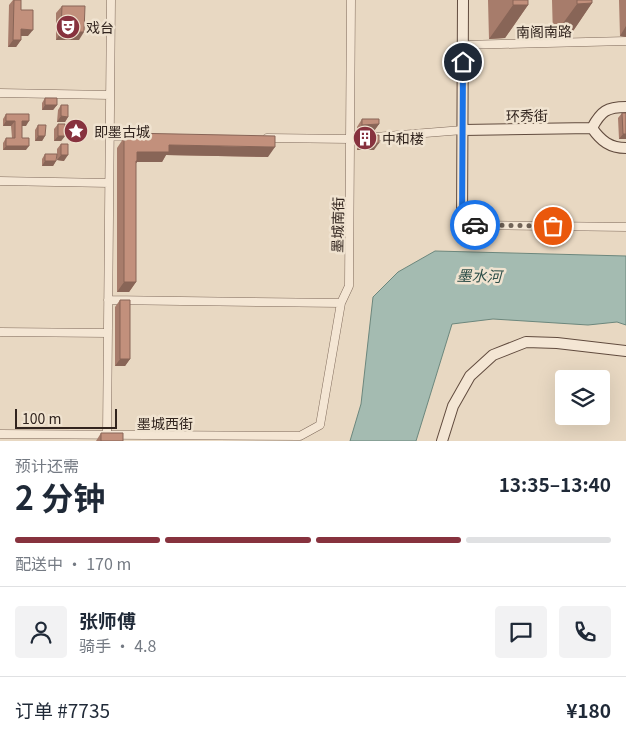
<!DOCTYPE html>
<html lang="zh">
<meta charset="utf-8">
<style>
body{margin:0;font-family:Georgia,"Noto Sans SC",serif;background:#f2f2f3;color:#1f2937;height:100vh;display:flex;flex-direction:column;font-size:19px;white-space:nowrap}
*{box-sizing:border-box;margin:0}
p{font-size:16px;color:#747a83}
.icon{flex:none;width:28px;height:28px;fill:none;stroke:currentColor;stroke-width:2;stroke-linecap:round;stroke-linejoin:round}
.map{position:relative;height:441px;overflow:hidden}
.side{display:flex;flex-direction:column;background:#fff;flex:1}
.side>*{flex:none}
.controls{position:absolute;left:555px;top:370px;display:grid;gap:10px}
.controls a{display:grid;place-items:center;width:55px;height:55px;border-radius:5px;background:#fff;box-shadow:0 5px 20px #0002;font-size:25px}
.scale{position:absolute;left:15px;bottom:12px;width:102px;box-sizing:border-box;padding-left:5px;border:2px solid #31241e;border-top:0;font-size:14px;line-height:18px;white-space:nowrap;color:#31241e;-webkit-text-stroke:4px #f0e3d0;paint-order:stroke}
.pin{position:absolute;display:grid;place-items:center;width:42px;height:42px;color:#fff;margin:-21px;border:2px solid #fff;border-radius:50%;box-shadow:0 1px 5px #0007}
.courier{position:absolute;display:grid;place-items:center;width:50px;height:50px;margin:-25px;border:4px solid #1a73e8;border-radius:50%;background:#fff;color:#222;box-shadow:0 1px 6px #0007}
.headline em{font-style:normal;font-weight:700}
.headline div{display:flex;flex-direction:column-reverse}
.headline{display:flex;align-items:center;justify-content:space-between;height:85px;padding:0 15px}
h1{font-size:32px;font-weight:700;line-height:38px}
.bar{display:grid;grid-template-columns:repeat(4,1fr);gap:8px 5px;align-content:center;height:60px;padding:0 15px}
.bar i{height:6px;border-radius:4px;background:#e0e1e3}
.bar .current{background:#87323e}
.bar p{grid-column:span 4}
.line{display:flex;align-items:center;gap:12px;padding:0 15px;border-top:1px solid #e0e1e3}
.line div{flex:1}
.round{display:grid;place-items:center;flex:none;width:52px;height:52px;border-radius:5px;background:#f2f2f3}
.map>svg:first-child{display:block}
</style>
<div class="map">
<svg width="626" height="441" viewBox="0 0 626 441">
<rect width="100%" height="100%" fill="#e8d8c2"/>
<path fill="#a4bbb1" stroke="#6c877d" d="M 435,251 L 626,256 L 626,325 L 617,322 L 588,325 L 493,319 L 452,324 L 416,441 L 350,441 L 361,404 L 373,297 L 398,272 Z"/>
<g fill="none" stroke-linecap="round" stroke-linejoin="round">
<g stroke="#7f6a5b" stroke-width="9">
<path id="street" d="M 463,45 L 626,41
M 0,93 L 110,95
M 110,136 L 135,137
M 267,138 L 350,139 L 463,130
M 0,181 L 109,183
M 462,225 L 626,227
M 108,300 L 341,303
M 0,332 L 108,333
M 0,434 L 300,436 L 320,425 L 341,303 L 349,286 L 351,0
M 107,435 L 111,0"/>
</g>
<g stroke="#614b3e" stroke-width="12">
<path id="secondary" d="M 626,107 C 607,107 601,111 592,128 C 601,141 610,148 626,148
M 463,130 L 592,128
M 462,225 L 463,0
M 442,441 L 453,406 L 470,376 L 493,355 L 526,342 L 557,343 L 626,351"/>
</g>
<use href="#street" stroke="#f4e6d4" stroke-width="8"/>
<use href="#secondary" stroke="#f4e6d4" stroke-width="10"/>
</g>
<path fill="#a77c6b" d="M 13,0 L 14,0 L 21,10 L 28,36 L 21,36 L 21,40 L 16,47 L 8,47 L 9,5 Z
M 488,0 L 528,0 L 528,5 L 505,38 L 489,39 Z
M 552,0 L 592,0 L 592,3 L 569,37 L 553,37 Z
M 619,0 L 626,0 L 626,37 L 620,36 Z
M 62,6 L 79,40 L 56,40 L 56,13 Z
M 45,98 L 57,105 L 53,110 L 42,110 L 42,103 Z
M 61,105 L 68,117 L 65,122 L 57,122 L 58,110 Z
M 622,113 L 626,139 L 619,139 L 618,118 Z
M 6,114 L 26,126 L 22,126 L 22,138 L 26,150 L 3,150 L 3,143 L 6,138 L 12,138 L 11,126 L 3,126 L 3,119 Z
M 362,119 L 379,124 L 374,131 L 357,133 L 357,127 Z
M 58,124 L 65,136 L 61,141 L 54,141 L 54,129 Z
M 38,125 L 45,136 L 42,141 L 35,141 L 35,130 Z
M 127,133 L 268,157 L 166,155 L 162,162 L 137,162 L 136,163 L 136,282 L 129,292 L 117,292 L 117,148 Z
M 362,137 L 374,150 L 357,150 L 357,144 Z
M 61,144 L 64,161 L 57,160 L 57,149 Z
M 45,154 L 56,161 L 53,166 L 42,166 L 42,159 Z
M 120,300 L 130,359 L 125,366 L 115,366 L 115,307 Z
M 101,433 L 123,441 L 96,441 Z"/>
<path fill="#886557" d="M 592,3 L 569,37 L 553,37 L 577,4 Z
M 513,5 L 528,5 L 505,38 L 489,39 Z
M 626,26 L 626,37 L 620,36 Z
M 21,29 L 33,30 L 28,36 L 16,36 Z
M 61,32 L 84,32 L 79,40 L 56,40 Z
M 13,40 L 21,40 L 16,47 L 8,47 Z
M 45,105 L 57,105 L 53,110 L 42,110 Z
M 61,116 L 68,117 L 65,122 L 57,122 Z
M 6,121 L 15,121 L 11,126 L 3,126 Z
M 22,121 L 29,121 L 26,126 L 18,126 Z
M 379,124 L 374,131 L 357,133 L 362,125 Z
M 623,134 L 626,134 L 626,139 L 619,139 Z
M 38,136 L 45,136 L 42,141 L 35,141 Z
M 58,136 L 65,136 L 61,141 L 54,141 Z
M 362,143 L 379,143 L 374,150 L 357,150 Z
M 169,145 L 275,147 L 268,157 L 166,155 L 162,162 L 137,162 L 130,171 L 137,152 Z
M 6,146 L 29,146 L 26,150 L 3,150 Z
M 61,155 L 68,155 L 64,161 L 57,160 Z
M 45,161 L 56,161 L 53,166 L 42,166 Z
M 124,282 L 136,282 L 129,292 L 117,292 Z
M 120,359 L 130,359 L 125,366 L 115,366 Z"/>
<path fill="#c2907c" stroke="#886557" d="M 14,0 L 21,0 L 21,10 L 33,10 L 33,30 L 21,29 L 21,40 L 13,40 Z
M 513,0 L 528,0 L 528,5 L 513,5 Z
M 577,0 L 592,0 L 592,3 L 577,4 Z
M 62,6 L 85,6 L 84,32 L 61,32 Z
M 45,98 L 57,98 L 57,105 L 45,105 Z
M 61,105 L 68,105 L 68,117 L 61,116 Z
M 622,113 L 626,113 L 626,134 L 623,134 Z
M 6,114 L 29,114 L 29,121 L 22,121 L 22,138 L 29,138 L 29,146 L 6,146 L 6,138 L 15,138 L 15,121 L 6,121 Z
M 362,119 L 379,119 L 379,124 L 362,125 Z
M 58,124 L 65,124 L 65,136 L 58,136 Z
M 38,125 L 46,125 L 45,136 L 38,136 Z
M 127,133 L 275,136 L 275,147 L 169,145 L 169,152 L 137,152 L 137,161 L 136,161 L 136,282 L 124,282 L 124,138 Z
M 379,135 L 379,143 L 362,143 L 362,137 Z
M 61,144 L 68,144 L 68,155 L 61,155 Z
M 45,154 L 57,154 L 56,161 L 45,161 Z
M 120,300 L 130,300 L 130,359 L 120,359 Z
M 101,433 L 123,433 L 123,441 L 101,441 Z"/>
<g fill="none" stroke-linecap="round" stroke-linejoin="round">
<path stroke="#716357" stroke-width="5" stroke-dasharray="0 9" d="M 475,225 L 553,226"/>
<path stroke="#1a73e8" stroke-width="6" d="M 463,62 L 462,225 L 475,225"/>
</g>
<defs>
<g id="theatre-disc" transform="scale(1.25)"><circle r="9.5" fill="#87323e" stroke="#f0e3d0"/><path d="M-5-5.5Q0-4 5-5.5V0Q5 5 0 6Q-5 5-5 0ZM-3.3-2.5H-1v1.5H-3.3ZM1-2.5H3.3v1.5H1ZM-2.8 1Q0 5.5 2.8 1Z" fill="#fff"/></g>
<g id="sight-disc" transform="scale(1.25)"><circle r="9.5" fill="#87323e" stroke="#f0e3d0"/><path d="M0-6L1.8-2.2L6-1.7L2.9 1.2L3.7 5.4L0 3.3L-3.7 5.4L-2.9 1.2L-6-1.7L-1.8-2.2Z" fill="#fff"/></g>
<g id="building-disc" transform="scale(1.25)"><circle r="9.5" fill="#87323e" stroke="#f0e3d0"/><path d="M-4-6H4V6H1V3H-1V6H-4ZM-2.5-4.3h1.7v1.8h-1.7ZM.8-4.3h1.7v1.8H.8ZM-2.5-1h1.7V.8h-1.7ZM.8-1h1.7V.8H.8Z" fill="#fff"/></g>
</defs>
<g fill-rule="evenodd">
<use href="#theatre-disc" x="68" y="27"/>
<use href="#sight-disc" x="76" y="131"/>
<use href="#building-disc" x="365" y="138"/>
</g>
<g text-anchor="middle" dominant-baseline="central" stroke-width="5" stroke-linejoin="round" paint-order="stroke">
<g font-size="14" fill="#31241e" stroke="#f0e3d0" text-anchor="start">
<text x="86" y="27">戏台</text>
<text x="94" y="131">即墨古城</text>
<text x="382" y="138">中和楼</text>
</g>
<g font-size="14" fill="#31241e" stroke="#f0e3d0">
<text transform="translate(544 31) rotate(-1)">南阁南路</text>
<text transform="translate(527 115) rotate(-1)">环秀街</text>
<text transform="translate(337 225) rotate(-89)">墨城南街</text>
<text x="165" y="423">墨城西街</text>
</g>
<g font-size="15" font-style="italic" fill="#2e4f49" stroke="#f0e3d0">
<text transform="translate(479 275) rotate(1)">墨水河</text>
</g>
</g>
</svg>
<div class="controls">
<a><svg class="icon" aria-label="layers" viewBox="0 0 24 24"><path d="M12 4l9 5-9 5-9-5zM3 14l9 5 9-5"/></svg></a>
</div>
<div class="scale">100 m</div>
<div class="pin" style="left:553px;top:226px;background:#ea580c"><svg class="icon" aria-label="bag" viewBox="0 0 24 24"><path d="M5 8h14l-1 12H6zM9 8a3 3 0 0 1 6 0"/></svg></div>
<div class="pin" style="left:463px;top:62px;background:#1f2937"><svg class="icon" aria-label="home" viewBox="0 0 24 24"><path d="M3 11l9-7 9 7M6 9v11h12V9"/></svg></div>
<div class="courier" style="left:475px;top:225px"><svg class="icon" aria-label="car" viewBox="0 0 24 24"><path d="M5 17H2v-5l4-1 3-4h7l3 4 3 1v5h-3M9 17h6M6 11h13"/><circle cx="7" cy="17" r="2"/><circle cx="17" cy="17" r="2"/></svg></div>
</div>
<section class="side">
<div class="headline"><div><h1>2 分钟</h1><p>预计还需</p></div><em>13:35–13:40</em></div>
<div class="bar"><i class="current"></i><i class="current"></i><i class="current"></i><i></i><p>配送中 · 170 m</p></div>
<div class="line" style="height:90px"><a class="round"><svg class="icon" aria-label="person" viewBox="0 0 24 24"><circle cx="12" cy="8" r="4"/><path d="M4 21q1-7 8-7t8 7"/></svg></a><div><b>张师傅</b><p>骑手 · 4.8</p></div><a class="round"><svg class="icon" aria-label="chat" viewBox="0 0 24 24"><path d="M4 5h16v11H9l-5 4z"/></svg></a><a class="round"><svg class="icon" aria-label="phone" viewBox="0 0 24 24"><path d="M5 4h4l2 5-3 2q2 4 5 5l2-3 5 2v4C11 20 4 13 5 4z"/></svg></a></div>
<div class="line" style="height:65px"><div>订单 #7735</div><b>¥180</b></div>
</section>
